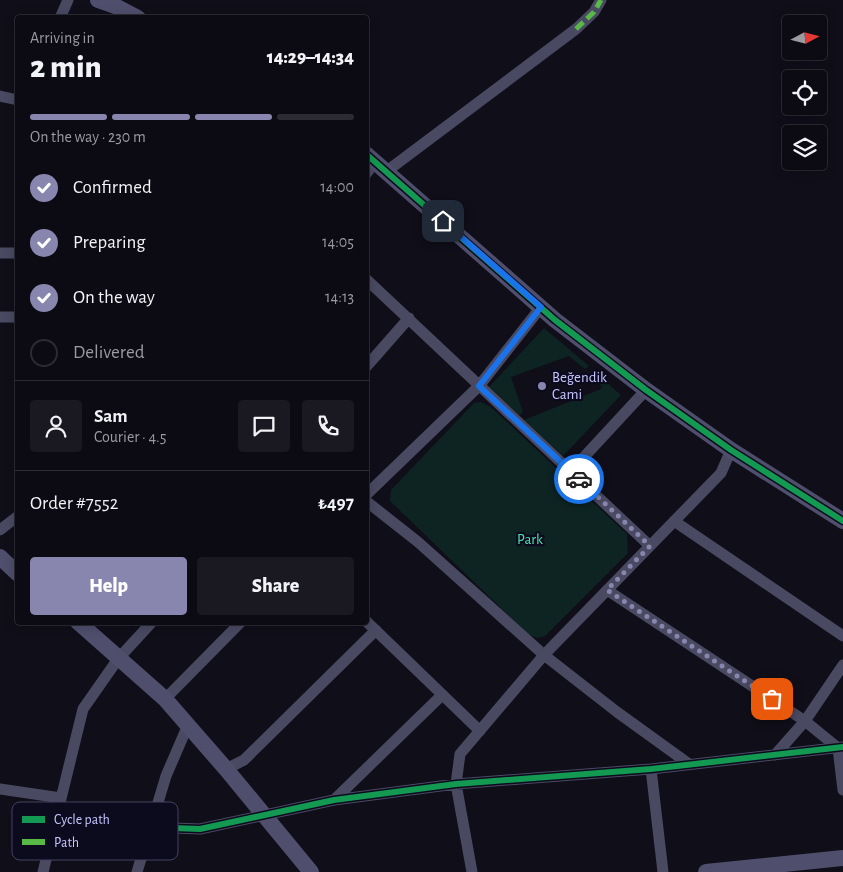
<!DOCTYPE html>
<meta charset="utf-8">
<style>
body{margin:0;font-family:"Alegreya Sans",sans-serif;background:#1a1821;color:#f1f3f6;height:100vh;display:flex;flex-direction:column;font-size:19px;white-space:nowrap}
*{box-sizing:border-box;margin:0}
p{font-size:16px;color:#9a9aa0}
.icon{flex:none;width:28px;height:28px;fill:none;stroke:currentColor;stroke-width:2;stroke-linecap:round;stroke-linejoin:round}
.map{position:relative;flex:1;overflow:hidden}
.panel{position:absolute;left:15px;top:15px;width:354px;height:610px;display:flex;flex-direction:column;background:#0c0a13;border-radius:5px;box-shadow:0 2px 12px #0003,0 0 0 1px #2c2b33}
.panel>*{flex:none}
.needle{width:32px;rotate:83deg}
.tools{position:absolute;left:782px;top:15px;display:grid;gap:10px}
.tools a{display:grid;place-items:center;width:45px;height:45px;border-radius:5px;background:#0c0a13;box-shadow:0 2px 12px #0003,0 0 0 1px #2c2b33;font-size:25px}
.pin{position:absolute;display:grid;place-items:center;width:42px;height:42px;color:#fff;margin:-21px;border-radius:10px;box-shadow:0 2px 8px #0006}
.courier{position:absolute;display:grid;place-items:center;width:50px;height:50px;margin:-25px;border:4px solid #1a73e8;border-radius:50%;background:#fff;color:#222;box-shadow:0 1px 6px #0007}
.overview em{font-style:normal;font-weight:800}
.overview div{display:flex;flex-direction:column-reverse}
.overview{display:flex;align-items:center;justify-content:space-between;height:85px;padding:0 15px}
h1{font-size:32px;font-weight:800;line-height:38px}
.bar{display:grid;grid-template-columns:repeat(4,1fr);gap:8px 5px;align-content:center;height:60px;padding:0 15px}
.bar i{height:6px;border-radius:4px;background:#2c2b33}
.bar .selected{background:#8886ae}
.bar p{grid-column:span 4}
.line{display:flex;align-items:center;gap:12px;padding:0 15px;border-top:1px solid #2c2b33}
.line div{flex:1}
.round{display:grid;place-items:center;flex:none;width:52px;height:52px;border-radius:5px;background:#1a1821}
ol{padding:0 15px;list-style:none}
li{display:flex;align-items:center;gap:15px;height:55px}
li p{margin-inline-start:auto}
li .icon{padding:5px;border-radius:50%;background:#8886ae;color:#fff;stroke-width:4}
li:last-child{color:#9a9aa0}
li i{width:28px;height:28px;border:2px solid #2c2b33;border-radius:50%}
.primary-button{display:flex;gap:10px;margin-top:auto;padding:10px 15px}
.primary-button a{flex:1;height:58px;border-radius:5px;background:#8886ae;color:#fff;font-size:20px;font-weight:800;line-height:58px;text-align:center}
.primary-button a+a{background:#1a1821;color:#f1f3f6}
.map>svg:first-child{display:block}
</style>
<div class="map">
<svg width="843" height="872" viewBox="0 0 843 872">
<rect width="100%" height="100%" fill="#100e19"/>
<path fill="#0d2423" d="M 544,328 L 589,366 L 585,369 L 569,356 L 511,377 L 523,412 L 519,415 L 489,387 Z
M 597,374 L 621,395 L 563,456 L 524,420 L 601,389 L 602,387 L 592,375 Z
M 481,402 L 491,407 L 627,534 L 628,553 L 545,636 L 537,638 L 528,634 L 390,501 L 391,490 L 474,403 Z"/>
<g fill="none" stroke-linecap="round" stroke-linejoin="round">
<path stroke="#494a62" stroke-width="11" d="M 60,18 L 68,0
M 0,96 L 18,100
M 387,171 L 576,29 L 594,12 L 601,0
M 366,174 L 376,161
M 0,253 L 18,253
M 366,279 L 650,546
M 0,317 L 18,317
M 366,367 L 409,318
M 571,471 L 646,390
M 366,495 L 479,386 L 541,307
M 366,501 L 418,542 L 544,655 L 617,712 L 689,764
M 674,521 L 843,636
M 0,530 L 18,516
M 607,590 L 805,721 L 838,748 L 843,790
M 366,621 L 480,731
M 165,699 L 241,622
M 775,755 L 805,721 L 843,665
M 226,769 L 244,760 L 376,630
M 651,769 L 663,872
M 0,789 L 61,798
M 334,800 L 442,695
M 150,825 L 173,828 L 200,829 L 334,800 L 456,784 L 651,769 L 843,747
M 43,872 L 83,709 L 118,659 L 152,622
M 137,872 L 166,776 L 188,725
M 472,872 L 456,784 L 460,754 L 544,655 L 721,473 L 731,450"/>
<path stroke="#4f4f6d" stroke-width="16" d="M 98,0 L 115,6 L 138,18
M 366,154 L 555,320 L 646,390 L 731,450 L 843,521
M 0,557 L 18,574
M 78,622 L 165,699 L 226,769 L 311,872
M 706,872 L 843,858"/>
<path stroke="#58b947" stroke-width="5" stroke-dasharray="10 5" stroke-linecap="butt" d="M 576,29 L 594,12 L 601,0"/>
<g stroke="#0c0a1d" stroke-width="9">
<path id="cycleway" d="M 366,154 L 555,320 L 646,390 L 731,450 L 843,521
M 150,825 L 173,828 L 200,829 L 334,800 L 456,784 L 651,769 L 843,747"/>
</g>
<use href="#cycleway" stroke="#139951" stroke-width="6"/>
</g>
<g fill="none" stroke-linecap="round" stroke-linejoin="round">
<path stroke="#8886ae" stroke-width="5" stroke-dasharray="0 9" d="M 579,479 L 650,546 L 607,590 L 772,699"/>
<path stroke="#1a73e8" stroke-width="6" d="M 443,221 L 541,307 L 479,386 L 579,479"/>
</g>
<circle fill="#8886ae" stroke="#0c0a1d" stroke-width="2" cx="542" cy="386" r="5"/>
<g text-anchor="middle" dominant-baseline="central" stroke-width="4.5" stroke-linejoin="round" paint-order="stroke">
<g font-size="15" fill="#c8c6ff" stroke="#0c0a1d" text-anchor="start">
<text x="552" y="377">Beğendik<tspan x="552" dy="17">Cami</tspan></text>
</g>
<g font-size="15" fill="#4be6b3" stroke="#0c0a1d">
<text x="530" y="539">Park</text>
</g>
</g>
<rect x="12" y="802" width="166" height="58" rx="8" fill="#0c0a1d" stroke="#444261" stroke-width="1"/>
<rect x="22" y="816" width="23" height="7" fill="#139951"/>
<rect x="22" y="839" width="23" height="6" fill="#58b947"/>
<g font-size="14" fill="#c8c6ff">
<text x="54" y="824">Cycle path</text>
<text x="54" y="847">Path</text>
</g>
</svg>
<div class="tools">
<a><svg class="needle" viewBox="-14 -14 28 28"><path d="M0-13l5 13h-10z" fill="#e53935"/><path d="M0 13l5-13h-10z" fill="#9a9aa0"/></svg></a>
<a><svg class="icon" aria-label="locate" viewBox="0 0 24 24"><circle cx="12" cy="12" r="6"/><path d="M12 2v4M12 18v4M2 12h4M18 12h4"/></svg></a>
<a><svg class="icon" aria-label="layers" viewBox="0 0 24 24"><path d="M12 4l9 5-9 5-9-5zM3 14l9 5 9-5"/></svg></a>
</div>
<div class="pin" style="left:772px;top:699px;background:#ea580c"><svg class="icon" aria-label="bag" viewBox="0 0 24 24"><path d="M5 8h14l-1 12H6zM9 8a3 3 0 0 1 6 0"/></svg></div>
<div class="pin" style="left:443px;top:221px;background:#1f2937"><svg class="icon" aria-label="home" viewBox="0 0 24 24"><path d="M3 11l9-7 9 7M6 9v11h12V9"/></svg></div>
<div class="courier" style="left:579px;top:479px"><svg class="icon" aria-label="car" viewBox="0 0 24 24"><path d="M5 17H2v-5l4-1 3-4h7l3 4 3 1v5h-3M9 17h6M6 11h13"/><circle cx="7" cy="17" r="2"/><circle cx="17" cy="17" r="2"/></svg></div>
<section class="panel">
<div class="overview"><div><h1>2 min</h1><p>Arriving in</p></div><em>14:29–14:34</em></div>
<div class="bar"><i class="selected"></i><i class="selected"></i><i class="selected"></i><i></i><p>On the way · 230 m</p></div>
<ol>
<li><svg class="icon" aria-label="check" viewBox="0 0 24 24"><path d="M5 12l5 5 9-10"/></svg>Confirmed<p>14:00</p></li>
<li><svg class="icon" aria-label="check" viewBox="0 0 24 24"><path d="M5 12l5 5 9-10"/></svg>Preparing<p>14:05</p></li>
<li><svg class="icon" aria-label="check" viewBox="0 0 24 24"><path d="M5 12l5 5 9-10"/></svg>On the way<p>14:13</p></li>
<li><i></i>Delivered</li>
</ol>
<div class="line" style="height:90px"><a class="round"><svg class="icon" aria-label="person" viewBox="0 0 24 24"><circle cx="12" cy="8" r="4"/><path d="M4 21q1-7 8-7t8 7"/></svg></a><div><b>Sam</b><p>Courier · 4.5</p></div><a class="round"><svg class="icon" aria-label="chat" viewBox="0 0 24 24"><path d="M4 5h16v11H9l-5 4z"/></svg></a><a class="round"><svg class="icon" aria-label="phone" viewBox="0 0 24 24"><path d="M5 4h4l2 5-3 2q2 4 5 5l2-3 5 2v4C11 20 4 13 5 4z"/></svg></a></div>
<div class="line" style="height:65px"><div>Order #7552</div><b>₺497</b></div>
<div class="primary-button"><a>Help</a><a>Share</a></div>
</section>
</div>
